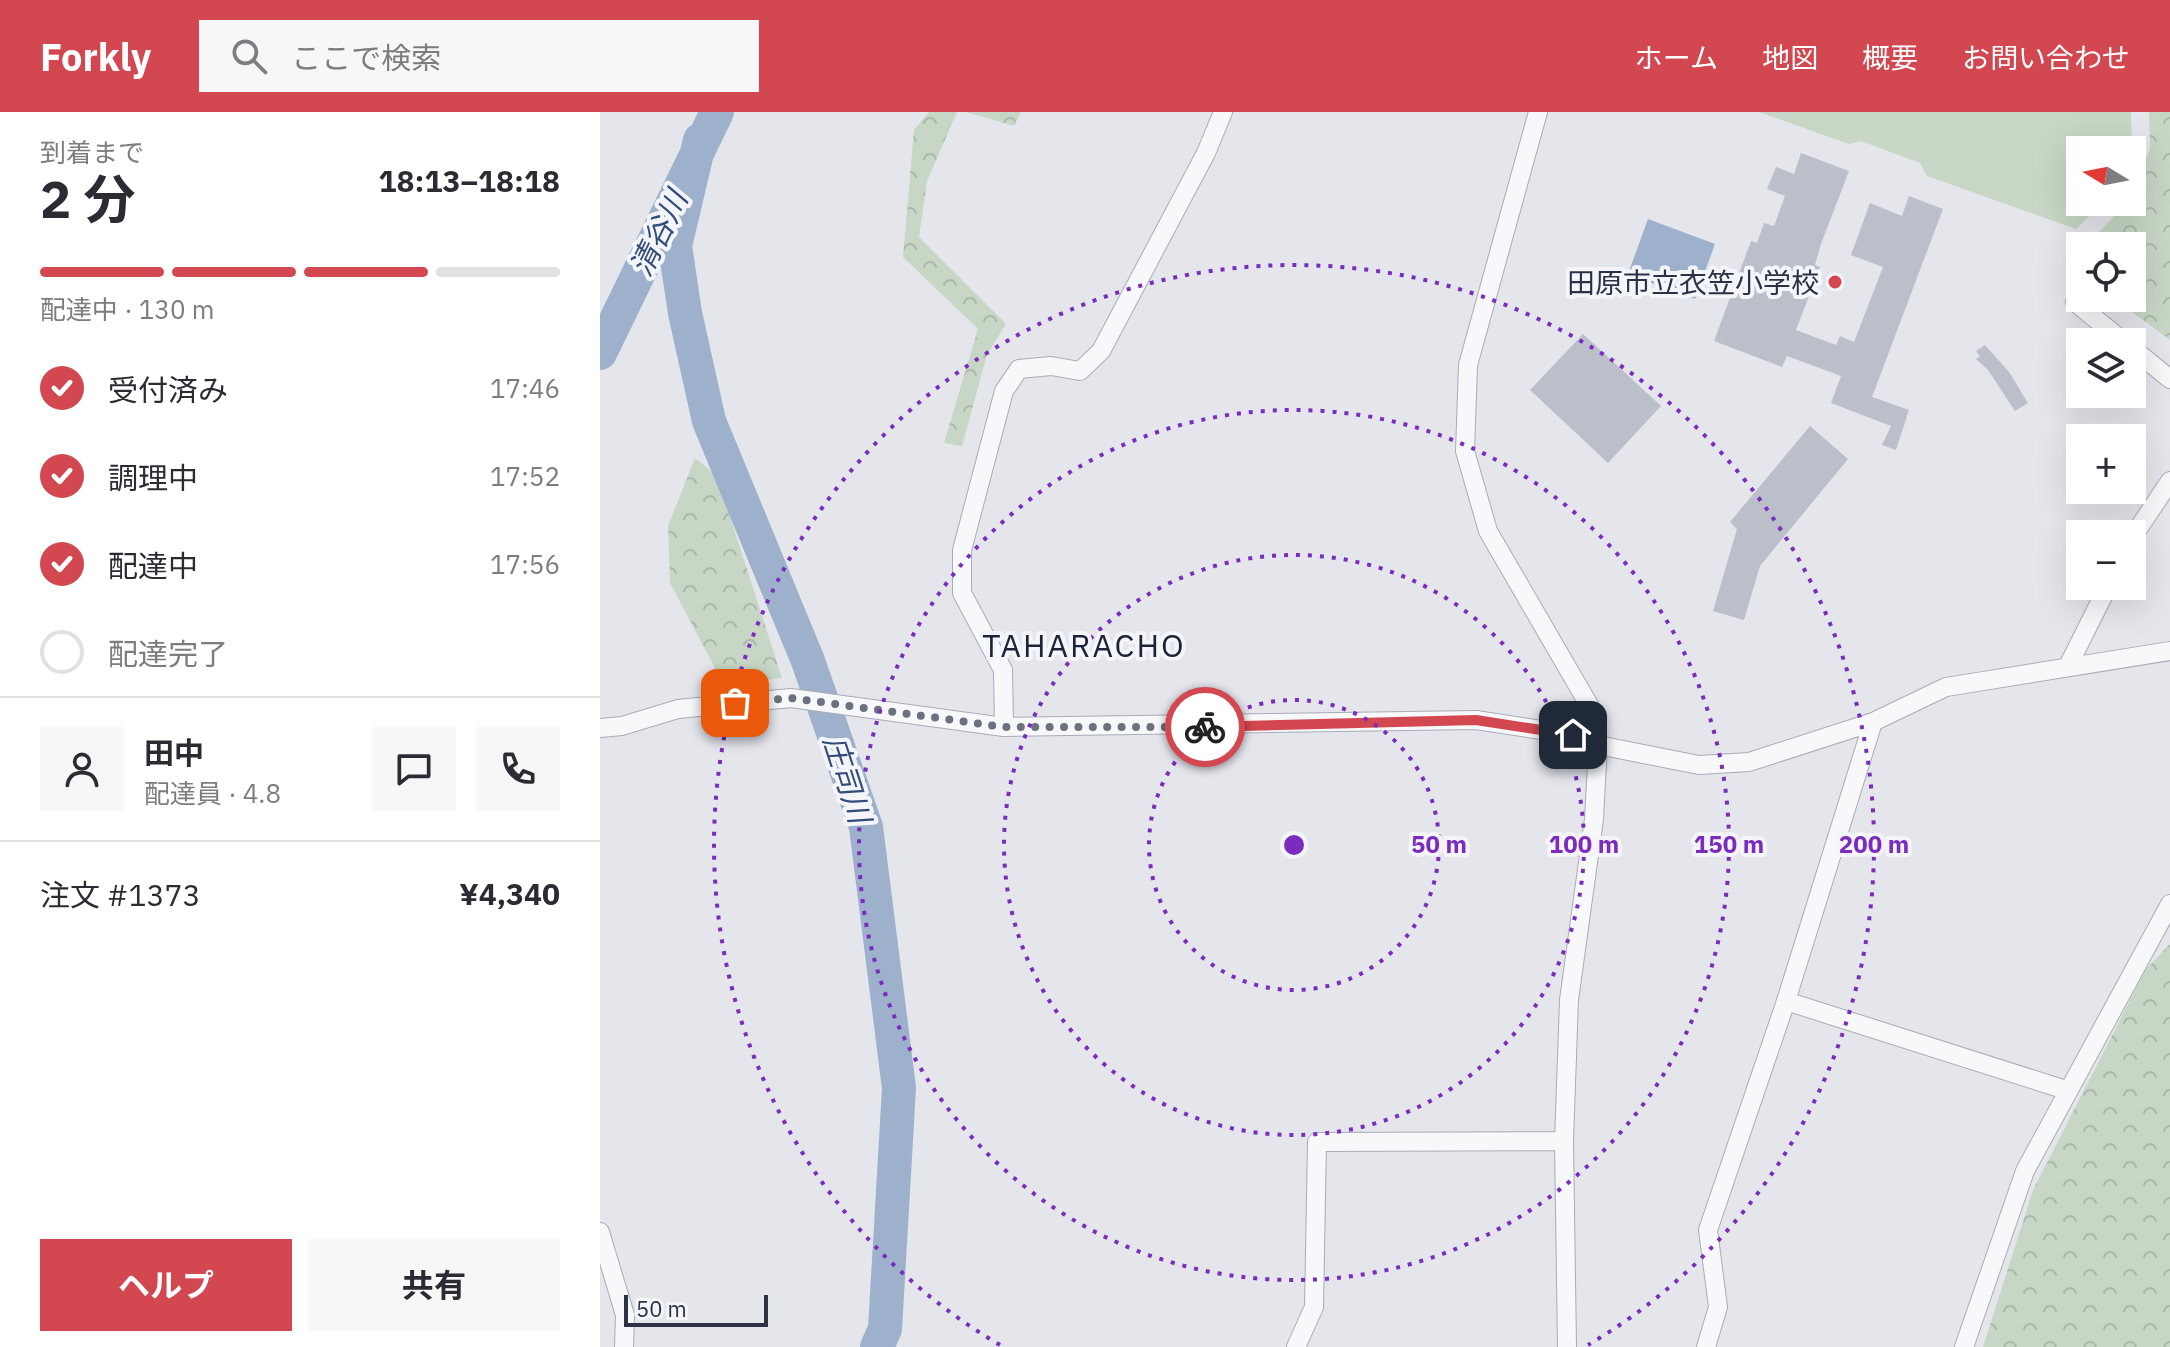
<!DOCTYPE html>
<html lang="ja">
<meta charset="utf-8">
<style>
body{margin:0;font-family:"IBM Plex Sans","Noto Sans JP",sans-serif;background:#f7f7f7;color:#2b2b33;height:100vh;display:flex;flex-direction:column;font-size:30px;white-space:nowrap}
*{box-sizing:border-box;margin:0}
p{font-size:26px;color:#7c7c81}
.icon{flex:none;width:44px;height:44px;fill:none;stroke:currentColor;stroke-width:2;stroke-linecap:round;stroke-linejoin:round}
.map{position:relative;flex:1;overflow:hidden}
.details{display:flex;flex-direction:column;background:#fff;width:600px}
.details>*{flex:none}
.needle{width:52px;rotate:280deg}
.buttons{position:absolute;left:1466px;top:24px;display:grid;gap:16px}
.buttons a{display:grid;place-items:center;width:80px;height:80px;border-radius:0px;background:#fff;box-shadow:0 8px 32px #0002;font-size:40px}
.scale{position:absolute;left:24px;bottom:20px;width:144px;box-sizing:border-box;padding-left:8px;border:4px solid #2b3245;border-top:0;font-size:22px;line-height:28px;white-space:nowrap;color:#2b3245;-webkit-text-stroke:6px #f4f5f9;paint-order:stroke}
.pin{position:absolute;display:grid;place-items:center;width:68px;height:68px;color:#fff;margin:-34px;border-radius:16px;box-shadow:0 4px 12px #0006}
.courier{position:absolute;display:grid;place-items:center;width:80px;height:80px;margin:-40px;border:6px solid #d24750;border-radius:50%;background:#fff;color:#222;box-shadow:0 2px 10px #0007}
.head em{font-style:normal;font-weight:700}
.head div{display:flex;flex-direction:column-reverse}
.head{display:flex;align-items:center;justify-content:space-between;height:136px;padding:0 40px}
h1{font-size:52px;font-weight:700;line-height:60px}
.bar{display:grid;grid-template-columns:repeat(4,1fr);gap:12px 8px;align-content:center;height:96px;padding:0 40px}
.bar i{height:10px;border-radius:6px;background:#e1e1e2}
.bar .on{background:#d24750}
.bar p{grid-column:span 4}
.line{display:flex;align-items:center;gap:20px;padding:0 40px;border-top:2px solid #e1e1e2}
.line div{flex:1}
.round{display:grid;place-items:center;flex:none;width:84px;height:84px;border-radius:0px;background:#f7f7f7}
ol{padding:0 40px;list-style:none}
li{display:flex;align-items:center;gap:24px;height:88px}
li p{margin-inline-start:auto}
li .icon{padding:8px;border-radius:50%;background:#d24750;color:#fff;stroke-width:4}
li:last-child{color:#7c7c81}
li i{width:44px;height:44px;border:4px solid #e1e1e2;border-radius:50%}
.cta{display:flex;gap:16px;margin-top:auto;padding:16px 40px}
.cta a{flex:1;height:92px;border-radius:0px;background:#d24750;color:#fff;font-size:32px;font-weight:700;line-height:92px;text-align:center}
.cta a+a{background:#f7f7f7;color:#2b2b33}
header{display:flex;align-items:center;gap:48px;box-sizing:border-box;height:112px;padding:0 40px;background:#d24750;color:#fff}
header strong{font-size:38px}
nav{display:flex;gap:44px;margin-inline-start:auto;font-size:28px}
.search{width:560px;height:72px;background:#f7f7f7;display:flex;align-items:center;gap:20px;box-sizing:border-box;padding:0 28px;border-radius:0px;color:#7c7c81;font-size:30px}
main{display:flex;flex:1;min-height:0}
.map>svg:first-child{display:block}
</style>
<header>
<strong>Forkly</strong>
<div class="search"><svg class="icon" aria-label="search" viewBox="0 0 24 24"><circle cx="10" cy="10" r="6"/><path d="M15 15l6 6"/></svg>ここで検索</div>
<nav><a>ホーム</a><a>地図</a><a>概要</a><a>お問い合わせ</a></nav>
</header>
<main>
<section class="details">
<div class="head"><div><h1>2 分</h1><p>到着まで</p></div><em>18:13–18:18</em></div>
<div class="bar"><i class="on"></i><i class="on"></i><i class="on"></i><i></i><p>配達中 · 130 m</p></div>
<ol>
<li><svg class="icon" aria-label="check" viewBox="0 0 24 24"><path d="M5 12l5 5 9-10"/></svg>受付済み<p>17:46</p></li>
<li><svg class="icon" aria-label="check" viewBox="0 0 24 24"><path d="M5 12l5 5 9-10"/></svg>調理中<p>17:52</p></li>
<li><svg class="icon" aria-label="check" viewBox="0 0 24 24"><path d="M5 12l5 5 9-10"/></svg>配達中<p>17:56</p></li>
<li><i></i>配達完了</li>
</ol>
<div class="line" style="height:144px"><a class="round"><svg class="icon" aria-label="person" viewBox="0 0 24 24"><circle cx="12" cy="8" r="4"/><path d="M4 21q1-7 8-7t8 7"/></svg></a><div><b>田中</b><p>配達員 · 4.8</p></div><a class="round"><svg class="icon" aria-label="chat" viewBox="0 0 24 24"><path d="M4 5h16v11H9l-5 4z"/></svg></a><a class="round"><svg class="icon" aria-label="phone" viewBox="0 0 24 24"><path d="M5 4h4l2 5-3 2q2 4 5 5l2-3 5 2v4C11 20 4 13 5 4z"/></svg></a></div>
<div class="line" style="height:104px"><div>注文 #1373</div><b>¥4,340</b></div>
<div class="cta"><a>ヘルプ</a><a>共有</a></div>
</section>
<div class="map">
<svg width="1570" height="1235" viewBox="0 0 1570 1235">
<defs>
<pattern id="forest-crowns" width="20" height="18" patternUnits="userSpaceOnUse" patternTransform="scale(2)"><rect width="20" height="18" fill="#c7d6c5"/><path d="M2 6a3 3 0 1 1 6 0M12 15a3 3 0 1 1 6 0" fill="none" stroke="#abb8ab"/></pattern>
</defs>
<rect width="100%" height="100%" fill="#e4e6ec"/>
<path fill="#c7d6c5" d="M 1159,0 L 1531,0 L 1532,38 L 1480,38 L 1480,90 L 1504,90 L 1476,117 L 1327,64 L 1320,51 L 1261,29 L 1249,32 Z"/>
<path fill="url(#forest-crowns)" d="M 329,0 L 357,0 L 327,69 L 319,125 L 406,212 L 387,243 L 362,334 L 344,331 L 378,217 L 303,145 L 314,18 Z
M 366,0 L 421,0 L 414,14 Z
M 1549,0 L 1570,0 L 1570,228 L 1513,186 L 1532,186 L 1532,134 L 1486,134 L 1527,90 L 1532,90 L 1532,79 L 1550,36 Z
M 95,346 L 117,364 L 182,566 L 124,573 L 70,471 L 68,414 Z
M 1570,832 L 1570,1235 L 1383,1235 L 1433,1078 L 1546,857 Z"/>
<path fill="#9eb1cc" d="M 1048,107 L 1115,132 L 1095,187 L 1028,162 Z"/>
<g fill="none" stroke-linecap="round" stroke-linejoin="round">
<path stroke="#9eb1cc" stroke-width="34" d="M 100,28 L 75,134 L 85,201 L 109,309 L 208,549 L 266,715 L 299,976 L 285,1217 L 277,1235
M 0,241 L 117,0"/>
</g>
<path fill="#bbbfca" d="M 1201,41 L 1249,59 L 1221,132 L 1215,153 L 1220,155 L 1196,218 L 1236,233 L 1240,224 L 1254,230 L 1283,155 L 1251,143 L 1270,91 L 1302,104 L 1309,84 L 1343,97 L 1272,285 L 1309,298 L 1296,338 L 1282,333 L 1291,314 L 1231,291 L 1241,264 L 1187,244 L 1182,255 L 1114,229 L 1151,129 L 1157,131 L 1164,111 L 1174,114 L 1185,84 L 1167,77 L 1176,55 L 1194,62 Z
M 983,222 L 1061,294 L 1008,351 L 930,278 Z
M 1385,233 L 1409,260 L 1428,291 L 1415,299 L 1388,258 L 1376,247 L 1380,244 L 1376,239 Z
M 1210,314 L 1248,347 L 1160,454 L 1144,508 L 1113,499 L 1137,417 L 1130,410 Z"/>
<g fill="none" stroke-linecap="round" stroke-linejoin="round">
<g stroke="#a9acb7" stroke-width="20">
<path id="street" d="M 938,0 L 868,253 L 865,339 L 888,419 L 989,593 L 998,633 L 994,707 L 969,888 L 964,1029 L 967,1235
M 1475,190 L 1524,230
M 1532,236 L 1570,267
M 1532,426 L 1570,369
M 1469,552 L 1508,474
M 404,615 L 403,558 L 362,481 L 362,438 L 404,279 L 419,257 L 451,254 L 480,259 L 501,239 L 606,41 L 623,0
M 0,616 L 22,614 L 78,597 L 191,586 L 404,615 L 876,608 L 973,623 L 998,633 L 1099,653 L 1149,650 L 1273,610 L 1346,575 L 1570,539
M 1186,889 L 1466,978
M 0,1120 L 25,1203 L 24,1235
M 696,1235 L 714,1195 L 717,1030 L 964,1029
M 1106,1235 L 1118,1195 L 1108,1118 L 1186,889 L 1273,610
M 1364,1235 L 1425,1059 L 1570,792"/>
</g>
<use href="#street" stroke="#f7f8fa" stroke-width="18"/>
</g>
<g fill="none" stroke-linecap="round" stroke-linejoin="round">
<path stroke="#6c717f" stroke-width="8" stroke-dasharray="0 14.4" d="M 135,591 L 191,586 L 404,615 L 605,615"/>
<path stroke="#d24750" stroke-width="10" d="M 605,615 L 876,608 L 973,623"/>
</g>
<g fill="none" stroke="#7b2cbf" stroke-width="4" stroke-dasharray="4 8">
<circle cx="694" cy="733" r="145"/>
<circle cx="694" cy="733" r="290"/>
<circle cx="694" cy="733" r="435"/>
<path d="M400 1233A580 580 0 1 1 988 1233"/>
</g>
<circle fill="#d24750" stroke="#f4f5f9" stroke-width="3" cx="1235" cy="170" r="8"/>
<g text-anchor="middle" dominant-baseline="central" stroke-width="8" stroke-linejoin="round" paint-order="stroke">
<g font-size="28" fill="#2b3245" stroke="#f4f5f9" text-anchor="end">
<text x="1219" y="170">田原市立衣笠小学校</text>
</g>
<g font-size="30" font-style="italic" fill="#334d7b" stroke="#f4f5f9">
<text transform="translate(58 121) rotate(-64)">清谷川</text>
<text transform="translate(248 667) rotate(72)">庄司川</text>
</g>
<g font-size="32" letter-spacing="2" fill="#1d2336" stroke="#f4f5f9">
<text x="484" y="533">TAHARACHO</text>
</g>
</g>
<circle cx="694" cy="733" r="12" fill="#7b2cbf" stroke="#f4f5f9" stroke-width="4"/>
<g font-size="24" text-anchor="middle" font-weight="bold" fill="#7b2cbf" stroke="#f4f5f9" stroke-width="8" stroke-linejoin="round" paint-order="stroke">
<text x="839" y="741">50 m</text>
<text x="984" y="741">100 m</text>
<text x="1129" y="741">150 m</text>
<text x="1274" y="741">200 m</text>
</g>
</svg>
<div class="buttons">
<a><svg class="needle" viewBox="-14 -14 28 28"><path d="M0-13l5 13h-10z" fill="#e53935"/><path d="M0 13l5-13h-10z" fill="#7c7c81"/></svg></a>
<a><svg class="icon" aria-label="locate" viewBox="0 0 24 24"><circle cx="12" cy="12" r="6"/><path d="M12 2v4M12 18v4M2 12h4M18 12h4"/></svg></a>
<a><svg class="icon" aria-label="layers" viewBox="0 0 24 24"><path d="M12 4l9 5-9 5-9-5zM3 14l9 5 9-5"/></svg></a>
<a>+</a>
<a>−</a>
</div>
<div class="scale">50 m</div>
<div class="pin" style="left:135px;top:591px;background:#ea580c"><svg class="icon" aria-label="bag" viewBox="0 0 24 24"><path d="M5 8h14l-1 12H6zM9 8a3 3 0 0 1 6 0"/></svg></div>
<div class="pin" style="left:973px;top:623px;background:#1f2937"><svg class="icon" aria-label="home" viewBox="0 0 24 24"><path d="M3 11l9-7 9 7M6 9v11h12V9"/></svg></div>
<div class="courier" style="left:605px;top:615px"><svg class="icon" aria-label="bike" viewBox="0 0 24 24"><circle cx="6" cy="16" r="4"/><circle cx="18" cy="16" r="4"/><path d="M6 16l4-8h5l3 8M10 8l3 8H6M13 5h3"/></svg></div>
</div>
</main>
